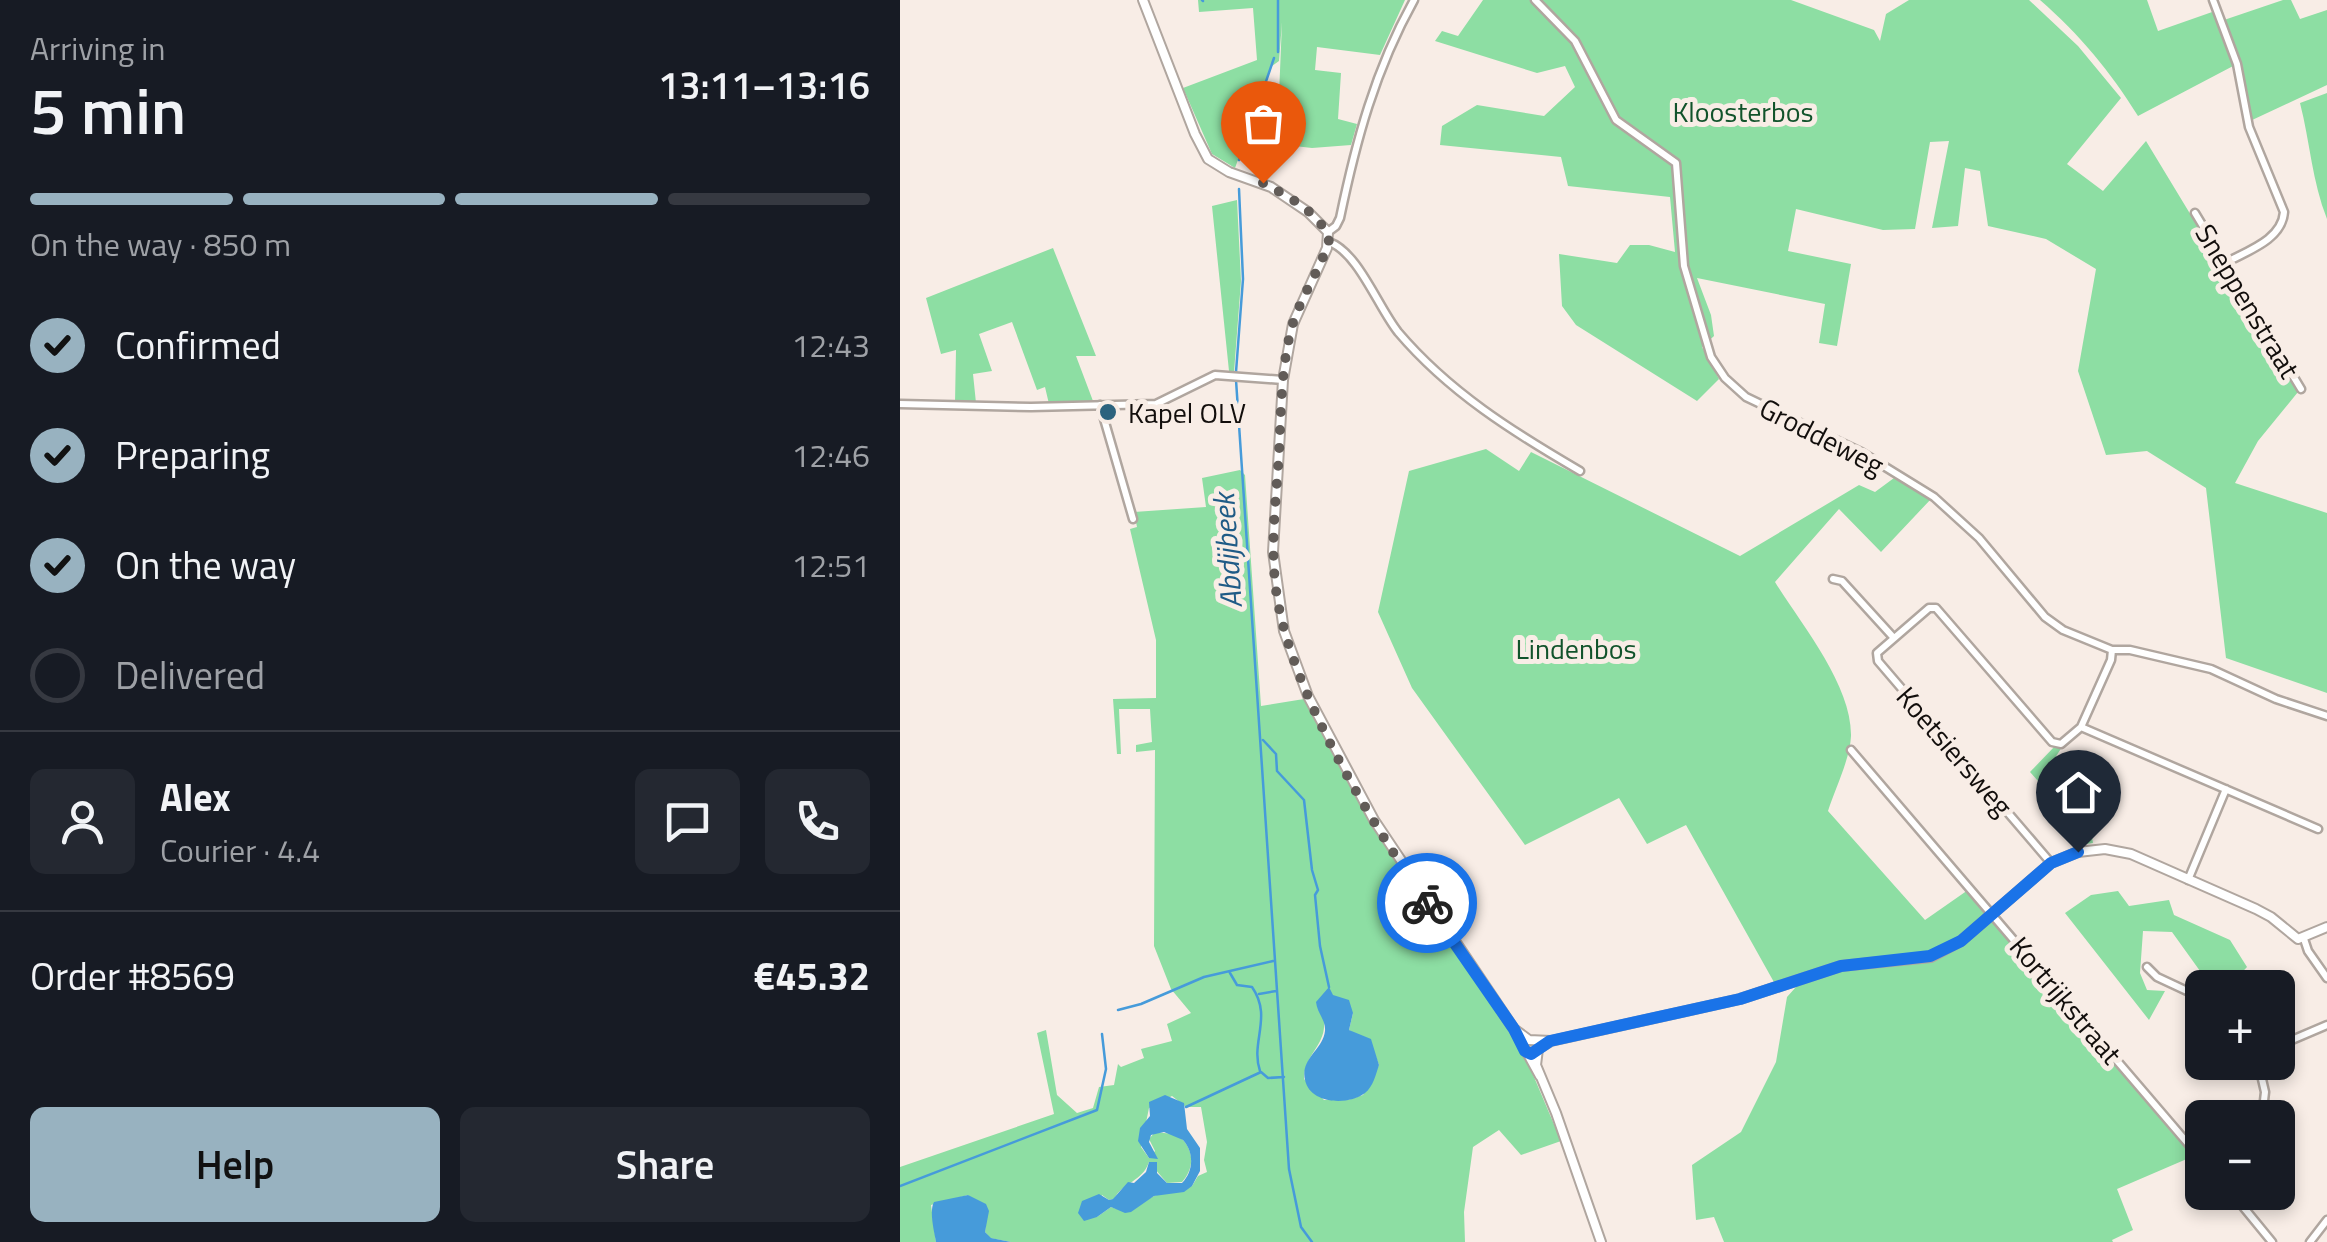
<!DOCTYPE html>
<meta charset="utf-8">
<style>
body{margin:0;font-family:"Titillium Web",sans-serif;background:#242831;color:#f1f3f6;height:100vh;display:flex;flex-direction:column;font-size:38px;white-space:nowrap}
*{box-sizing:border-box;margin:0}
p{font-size:32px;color:#9ea1a6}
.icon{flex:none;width:55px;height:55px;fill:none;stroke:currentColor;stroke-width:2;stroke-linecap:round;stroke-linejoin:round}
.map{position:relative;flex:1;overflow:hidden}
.details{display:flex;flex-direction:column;background:#171b24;width:900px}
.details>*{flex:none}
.buttons{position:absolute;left:1285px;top:970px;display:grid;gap:20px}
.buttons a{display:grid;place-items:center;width:110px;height:110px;border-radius:15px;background:#171b24;box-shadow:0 5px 15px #0003;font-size:50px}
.pin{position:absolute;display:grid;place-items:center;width:85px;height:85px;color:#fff;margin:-102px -42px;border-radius:50% 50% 50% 0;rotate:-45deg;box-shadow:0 0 10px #0007}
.pin .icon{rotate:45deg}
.courier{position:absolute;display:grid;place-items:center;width:100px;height:100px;margin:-50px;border:8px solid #1a73e8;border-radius:50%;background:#fff;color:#222;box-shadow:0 2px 12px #0007}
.overview em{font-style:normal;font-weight:600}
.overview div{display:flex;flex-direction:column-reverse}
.overview{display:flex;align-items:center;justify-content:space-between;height:170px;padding:0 30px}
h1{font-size:65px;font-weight:600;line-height:75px}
.bar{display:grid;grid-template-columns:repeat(4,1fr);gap:15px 10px;align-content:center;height:120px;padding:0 30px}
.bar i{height:12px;border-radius:8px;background:#363941}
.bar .on{background:#98b2c0}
.bar p{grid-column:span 4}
.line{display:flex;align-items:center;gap:25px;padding:0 30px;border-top:2px solid #363941}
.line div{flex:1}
.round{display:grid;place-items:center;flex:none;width:105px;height:105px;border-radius:15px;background:#242831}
ol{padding:0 30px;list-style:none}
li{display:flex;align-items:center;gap:30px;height:110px}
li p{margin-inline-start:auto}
li .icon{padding:10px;border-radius:50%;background:#98b2c0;color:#111;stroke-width:4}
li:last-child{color:#9ea1a6}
li i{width:55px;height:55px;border:5px solid #363941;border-radius:50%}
.button{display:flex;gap:20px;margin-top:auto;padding:20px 30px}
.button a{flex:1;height:115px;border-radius:15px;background:#98b2c0;color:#111;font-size:40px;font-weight:600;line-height:115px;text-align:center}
.button a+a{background:#242831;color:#f1f3f6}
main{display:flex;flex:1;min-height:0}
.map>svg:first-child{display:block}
</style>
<main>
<section class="details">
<div class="overview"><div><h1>5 min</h1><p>Arriving in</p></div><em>13:11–13:16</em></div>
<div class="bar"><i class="on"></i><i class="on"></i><i class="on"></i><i></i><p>On the way · 850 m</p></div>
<ol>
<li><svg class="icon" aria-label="check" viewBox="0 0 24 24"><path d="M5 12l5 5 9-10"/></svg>Confirmed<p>12:43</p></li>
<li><svg class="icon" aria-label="check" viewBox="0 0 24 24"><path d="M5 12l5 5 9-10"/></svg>Preparing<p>12:46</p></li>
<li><svg class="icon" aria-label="check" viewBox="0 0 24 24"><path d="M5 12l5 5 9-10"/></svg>On the way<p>12:51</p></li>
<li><i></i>Delivered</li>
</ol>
<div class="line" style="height:180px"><a class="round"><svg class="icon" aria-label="person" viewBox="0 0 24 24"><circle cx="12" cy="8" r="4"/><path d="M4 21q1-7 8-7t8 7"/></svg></a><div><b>Alex</b><p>Courier · 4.4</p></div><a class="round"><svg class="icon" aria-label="chat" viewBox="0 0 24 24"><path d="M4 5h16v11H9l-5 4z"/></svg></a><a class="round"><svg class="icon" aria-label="phone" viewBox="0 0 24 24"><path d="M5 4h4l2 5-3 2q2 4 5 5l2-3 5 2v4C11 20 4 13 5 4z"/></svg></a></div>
<div class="line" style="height:130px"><div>Order #8569</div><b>€45.32</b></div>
<div class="button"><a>Help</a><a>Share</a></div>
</section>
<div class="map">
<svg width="1427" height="1242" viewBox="0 0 1427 1242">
<rect width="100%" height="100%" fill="#f8ede6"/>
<path fill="#8ddea3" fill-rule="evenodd" d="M 298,0 L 505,0 L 480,55 L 417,47 L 415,70 L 441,73 L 438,119 L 457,124 L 451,145 L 412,148 L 377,144 L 382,22 L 379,61 L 372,66 L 335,168 L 312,154 L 283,88 L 357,60 L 353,8 L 299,12 Z
M 583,0 L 891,0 L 974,30 L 980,41 L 986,14 L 1009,0 L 1129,0 L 1178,46 L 1221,98 L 1167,164 L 1203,191 L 1246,141 L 1398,392 L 1358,441 L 1335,483 L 1427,513 L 1427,693 L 1326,658 L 1306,488 L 1247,451 L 1206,455 L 1178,371 L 1196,269 L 1146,239 L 1088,226 L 1080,171 L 1065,168 L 1058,226 L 1032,228 L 1049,141 L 1030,142 L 1015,229 L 983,230 L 896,209 L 888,251 L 951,264 L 937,346 L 919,343 L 925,304 L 797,278 L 811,315 L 814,336 L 802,347 L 819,379 L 797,401 L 676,325 L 662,306 L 659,254 L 717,263 L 730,245 L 749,245 L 775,252 L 770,197 L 668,186 L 661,157 L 540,145 L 542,126 L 577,105 L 644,116 L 675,87 L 665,66 L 637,73 L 535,41 L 542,31 L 558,36 Z
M 1140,0 L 1247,0 L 1258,31 L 1315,11 L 1335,65 L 1238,116 C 1210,71 1180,35 1140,0 Z
M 1383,0 L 1391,0 L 1400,19 L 1427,10 L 1427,85 L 1350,121 L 1340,58 L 1324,20 Z
M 1427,93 L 1427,219 C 1412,181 1410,142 1400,103 Z
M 337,200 L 341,281 L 334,372 L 329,371 L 312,206 Z
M 153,248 L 196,356 L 176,356 L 193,401 L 149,404 L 145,387 L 137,390 L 112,322 L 79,334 L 92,371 L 73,374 L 76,403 L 55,403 L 56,350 L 41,354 L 26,298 Z
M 586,449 L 619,471 L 631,452 L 840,556 L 959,485 L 975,492 L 994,478 L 1031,499 L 981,552 L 939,509 L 875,582 C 901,624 952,685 951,736 C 950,759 935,789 928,811 L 1025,920 L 1068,890 L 1296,1155 L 1217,1189 L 1233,1230 L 1212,1240 L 1213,1242 L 824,1242 L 814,1217 L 796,1220 L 792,1165 L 841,1132 L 876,1062 L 887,997 L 896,987 L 875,984 L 786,825 L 747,844 L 719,798 L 625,845 L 512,688 L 478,612 L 509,471 Z
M 340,470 L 345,475 L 361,706 L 404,699 L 445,777 L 517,894 L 623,1051 L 661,1141 L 621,1155 L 599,1130 L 573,1147 L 564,1212 L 565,1242 L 111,1242 L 90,1238 L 85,1232 L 86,1222 L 68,1195 L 31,1205 L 36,1242 L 0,1242 L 0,1167 L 154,1114 L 137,1033 L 146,1030 L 157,1095 L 177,1113 L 193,1108 L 199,1087 L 214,1085 L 218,1064 L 221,1067 L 244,1058 L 241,1049 L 272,1041 L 267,1024 L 291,1013 L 271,989 L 254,946 L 255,750 L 236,752 L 236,745 L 252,742 L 250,709 L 219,709 L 221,754 L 217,754 L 213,699 L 256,698 L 256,640 L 230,529 L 237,527 L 234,512 L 306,507 L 302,478 ZM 453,1013 L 449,1030 L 471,1044 L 479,1065 L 463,1095 L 448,1100 L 424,1100 L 404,1079 C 404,1055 426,1045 424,1022 ZM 272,1096 L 286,1107 L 301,1107 L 307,1142 L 304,1160 L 307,1172 L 298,1176 L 292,1186 C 281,1189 269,1191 257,1195 C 236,1202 237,1217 211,1207 L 197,1217 L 202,1195 L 209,1200 L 214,1199 C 223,1182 242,1182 249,1162 L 267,1183 L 282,1182 C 293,1170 295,1153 283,1140 L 273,1134 L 255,1132 L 249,1139 L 255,1151 L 249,1158 L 241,1147 L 249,1108 Z
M 1155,746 L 1162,747 L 1153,761 L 1185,799 L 1193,843 L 1186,844 L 1184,833 L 1130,772 Z
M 1218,891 L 1229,906 L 1269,900 L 1274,915 L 1330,940 L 1347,967 L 1331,984 L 1300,971 L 1272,932 L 1243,931 L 1240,973 L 1247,990 L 1265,991 L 1249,1020 L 1165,913 L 1191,895 Z"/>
<path fill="#469bda" d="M 429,987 L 433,995 L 449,1000 L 453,1013 L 449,1030 L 471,1039 L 479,1065 C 476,1074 473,1087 465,1093 C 448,1106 410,1104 405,1080 C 400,1058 423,1050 425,1031 C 426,1020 417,1013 416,1002 Z
M 265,1095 L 284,1103 L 287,1129 L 300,1148 L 300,1171 L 292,1186 L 284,1192 L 254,1196 L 231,1212 L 225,1213 L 211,1207 L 197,1217 L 184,1221 L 178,1213 L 182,1201 L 199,1194 L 209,1200 L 213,1199 L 228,1182 L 234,1183 L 246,1172 L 249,1162 L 257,1162 L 257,1173 L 267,1183 L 282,1183 C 294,1171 294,1152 283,1140 L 264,1132 L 251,1135 L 249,1142 L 258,1159 L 249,1158 L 238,1141 L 240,1128 L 250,1116 L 249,1102 Z
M 68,1195 L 86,1204 L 89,1211 L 85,1232 L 91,1238 L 111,1242 L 36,1242 C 34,1231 29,1211 34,1202 Z"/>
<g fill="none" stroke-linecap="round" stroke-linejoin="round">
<path stroke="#469bda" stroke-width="2.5" d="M 302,0 L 303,1
M 378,52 L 378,0
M 339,160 L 374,58
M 336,372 L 343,279 L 339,189
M 336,380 L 389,1169 L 401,1227 L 412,1242
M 363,740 L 376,754 L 377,771 L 404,800 L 412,870 L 418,890 L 415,895 L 420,946 L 429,987
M 330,973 L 337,985 L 352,987 C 373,1017 350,1042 360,1071
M 359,994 L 376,991
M 218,1010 L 241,1004 L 304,977 L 373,961
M 286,1107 L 361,1072 L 368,1078 L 384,1077
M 0,1186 L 197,1110 L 206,1069 L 202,1034"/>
<g stroke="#b0a69f" stroke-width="11">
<path id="minor" d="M 635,0 L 675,41 L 716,120 L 776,163 L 784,266 L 811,357 L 825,378 L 846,397 L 961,452 L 1034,497 L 1079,538 L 1145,617 L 1163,630 L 1212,650 L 1230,650 L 1311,669 L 1376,699 L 1427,716
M 1313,0 L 1337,64 L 1349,127 L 1384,212 C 1382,240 1347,251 1325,263
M 1295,213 L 1401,389
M 428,232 L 436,226 L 440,218 C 456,141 475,70 514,0
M 429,242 C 458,252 478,307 498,332 C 549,392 613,432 680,471
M 0,404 L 131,407 L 256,404 L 315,375 L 383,380
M 200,405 L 233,519
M 933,579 L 942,581 L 993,637
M 1181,727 L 1418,829
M 951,750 L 1302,1160
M 1151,863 L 978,661 L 977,653 L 1029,608 L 1036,608 L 1152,742 L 1161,744 L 1181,727 L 1211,660 L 1212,650
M 1288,880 L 1326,789
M 1404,939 L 1408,951 L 1427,978
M 1247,967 L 1257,977 L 1302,998
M 1378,1046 L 1427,1025
M 1358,1062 L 1365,1092 L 1362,1118
M 1331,1192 L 1372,1242
M 1410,1242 L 1427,1220"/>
</g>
<g stroke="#b0a69f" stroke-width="12">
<path id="tertiary" d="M 243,0 L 295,134 L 308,159 L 329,172 L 371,187 L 408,212 L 428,232 L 427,248 L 393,324 L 383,380 L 373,552 L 384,631 L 408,696 L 474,820 L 614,1029 L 640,1076
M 614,1029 L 629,1040 L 651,1041 L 840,999 L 941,966 L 1031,957 L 1061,941 L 1151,863 L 1178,852 L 1205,849 L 1231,854 L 1356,909 L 1371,917 L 1398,939 L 1427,927
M 651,1041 L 638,1049 L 636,1065 L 656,1113 L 701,1242"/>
</g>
<use href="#minor" stroke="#fff" stroke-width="6"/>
<use href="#tertiary" stroke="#fff" stroke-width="8"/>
</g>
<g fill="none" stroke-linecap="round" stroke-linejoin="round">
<path stroke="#625c58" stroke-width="10" stroke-dasharray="0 18" d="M 363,183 C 386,195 425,215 429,242 C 419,271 401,297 392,326 C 381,367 381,412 379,454 C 376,499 370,545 376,590 C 389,689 470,821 527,903"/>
<path stroke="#1a73e8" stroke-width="12" d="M 527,903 L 614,1029 L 625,1051 L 631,1054 L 650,1041 L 840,999 L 941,966 L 1030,956 L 1061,941 L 1151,863 L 1178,852"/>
</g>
<circle fill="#2c637e" stroke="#f8ede6" stroke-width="4" cx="208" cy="412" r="10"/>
<g text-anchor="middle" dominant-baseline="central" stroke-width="10" stroke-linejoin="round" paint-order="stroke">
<g font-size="28" fill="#11532b" stroke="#f8ede6">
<text x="843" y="111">Kloosterbos</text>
<text x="676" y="648">Lindenbos</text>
</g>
<g font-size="28" fill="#120e0c" stroke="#f8ede6">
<text transform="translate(1348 301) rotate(59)">Sneppenstraat</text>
<text transform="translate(922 436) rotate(27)">Groddeweg</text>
<text transform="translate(1055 751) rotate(49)">Koetsiersweg</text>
<text transform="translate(1166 1000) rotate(50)">Kortrijkstraat</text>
</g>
<g font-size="28" fill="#120e0c" stroke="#f8ede6" text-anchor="start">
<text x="228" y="412">Kapel OLV</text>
</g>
<g font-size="30" font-style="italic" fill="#1f5b86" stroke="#f8ede6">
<text transform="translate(327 551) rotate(-94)">Abdijbeek</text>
</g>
</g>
</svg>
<div class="buttons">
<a>+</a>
<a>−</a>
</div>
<div class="pin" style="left:363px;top:183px;background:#ea580c"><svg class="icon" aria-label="bag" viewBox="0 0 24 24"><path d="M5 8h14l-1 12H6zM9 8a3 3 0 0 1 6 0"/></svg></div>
<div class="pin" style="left:1178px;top:852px;background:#1f2937"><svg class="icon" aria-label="home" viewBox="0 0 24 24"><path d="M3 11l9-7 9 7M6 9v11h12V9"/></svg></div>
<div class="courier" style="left:527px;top:903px"><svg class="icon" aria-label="bike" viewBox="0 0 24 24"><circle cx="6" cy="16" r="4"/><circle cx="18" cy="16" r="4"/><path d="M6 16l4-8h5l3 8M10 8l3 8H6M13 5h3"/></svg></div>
</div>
</main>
